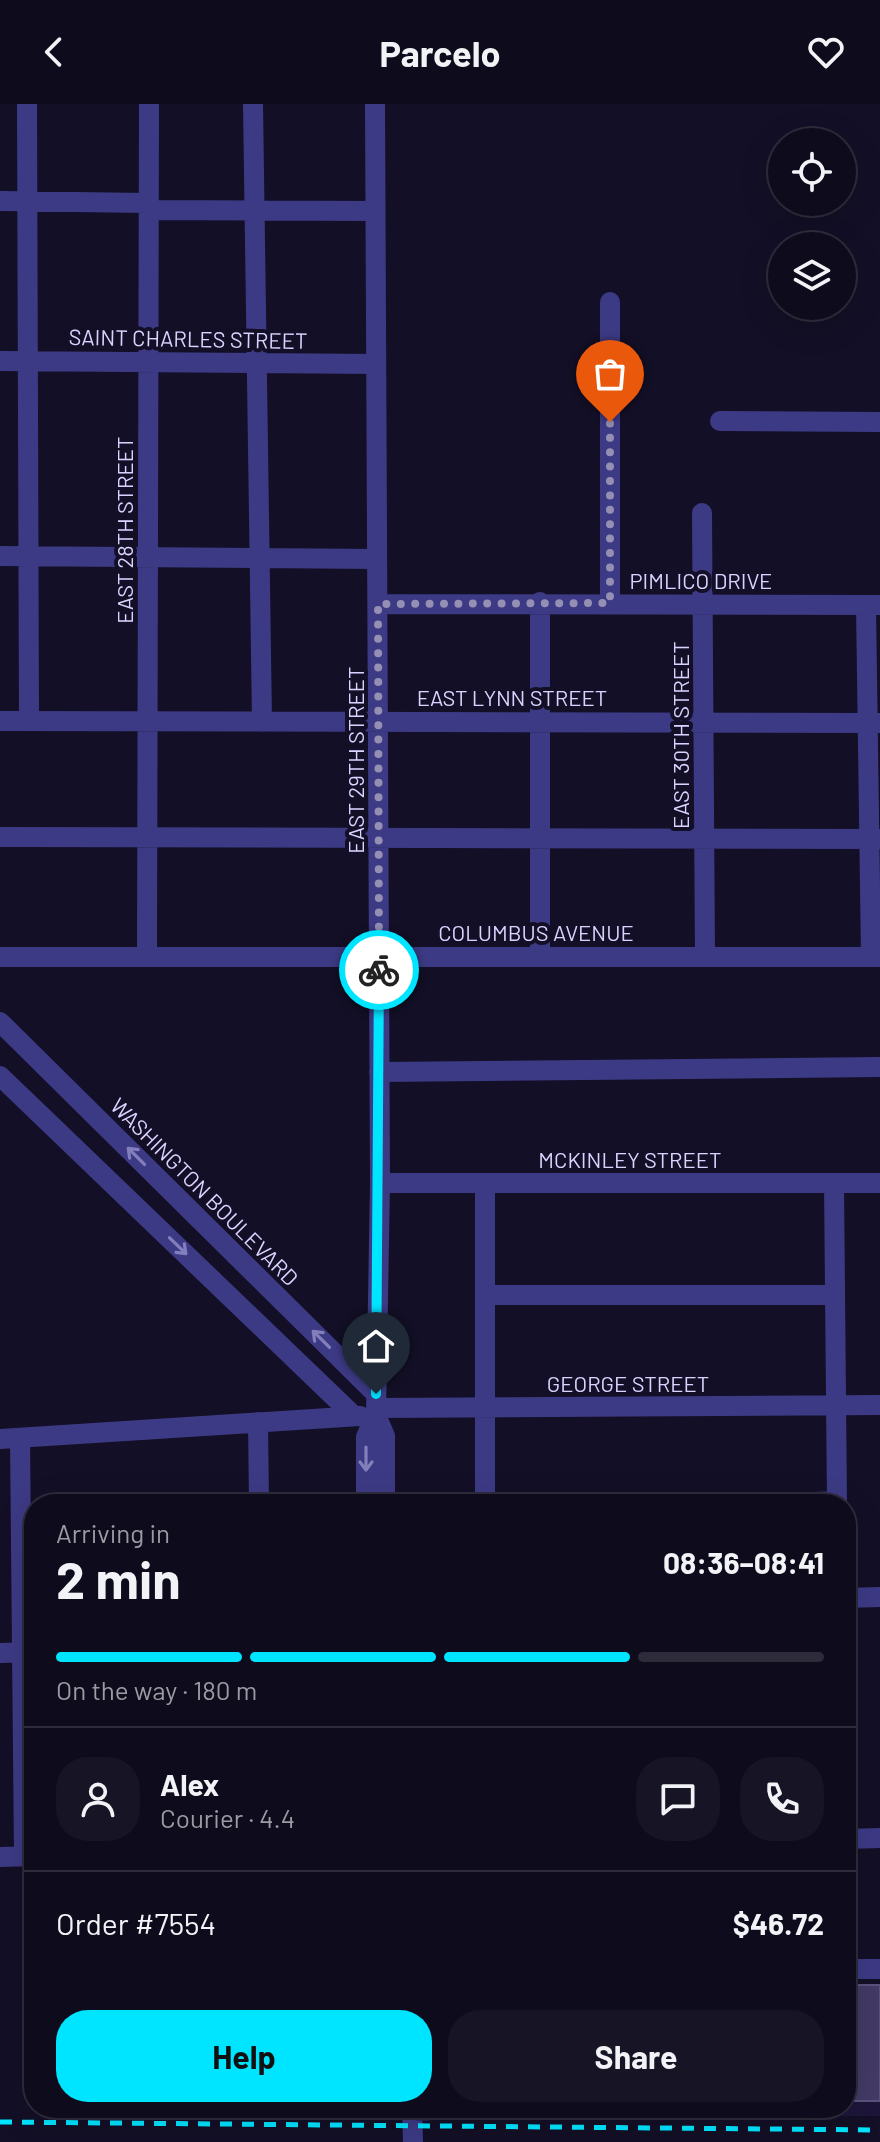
<!DOCTYPE html>
<meta charset="utf-8">
<style>
body{margin:0;font-family:Barlow,sans-serif;background:#171425;color:#f1f3f6;height:100vh;display:flex;flex-direction:column;font-size:30px;white-space:nowrap}
*{box-sizing:border-box;margin:0}
p{font-size:26px;color:#9b9ba3}
.icon{flex:none;width:44px;height:44px;fill:none;stroke:currentColor;stroke-width:2;stroke-linecap:round;stroke-linejoin:round}
.map{position:relative;flex:1;overflow:hidden}
.details{position:absolute;left:24px;top:1390px;width:832px;height:624px;display:flex;flex-direction:column;background:#0e0b1c;border-radius:32px;box-shadow:0 8px 32px #0002,0 0 0 2px #2e2b3b}
.details>*{flex:none}
.tools{position:absolute;left:768px;top:24px;display:grid;gap:16px}
.tools a{display:grid;place-items:center;width:88px;height:88px;border-radius:50%;background:#0e0b1c;box-shadow:0 8px 32px #0002,0 0 0 2px #2e2b3b;font-size:40px}
.pin{position:absolute;display:grid;place-items:center;width:68px;height:68px;color:#fff;margin:-82px -34px;border-radius:50% 50% 50% 0;rotate:-45deg;box-shadow:0 0 8px #0007}
.pin .icon{rotate:45deg}
.courier{position:absolute;display:grid;place-items:center;width:80px;height:80px;margin:-40px;border:6px solid #00e5ff;border-radius:50%;background:#fff;color:#222;box-shadow:0 2px 10px #0007}
.overview em{font-style:normal;font-weight:700}
.overview div{display:flex;flex-direction:column-reverse}
.overview{display:flex;align-items:center;justify-content:space-between;height:136px;padding:0 32px}
h1{font-size:52px;font-weight:700;line-height:60px}
.bar{display:grid;grid-template-columns:repeat(4,1fr);gap:12px 8px;align-content:center;height:96px;padding:0 32px}
.bar i{height:10px;border-radius:6px;background:#2e2b3b}
.bar .active{background:#00e5ff}
.bar p{grid-column:span 4}
.line{display:flex;align-items:center;gap:20px;padding:0 32px;border-top:2px solid #2e2b3b}
.line div{flex:1}
.round{display:grid;place-items:center;flex:none;width:84px;height:84px;border-radius:32px;background:#171425}
.cta{display:flex;gap:16px;margin-top:auto;padding:16px 32px}
.cta a{flex:1;height:92px;border-radius:32px;background:#00e5ff;color:#111;font-size:32px;font-weight:700;line-height:92px;text-align:center}
.cta a+a{background:#171425;color:#f1f3f6}
header{display:flex;justify-content:space-between;align-items:center;height:104px;padding:0 32px;background:#0e0b1c;font-size:36px;font-weight:700}
.map>svg:first-child{display:block}
</style>
<header><svg class="icon" aria-label="back" viewBox="0 0 24 24"><path d="M15 5l-7 7 7 7"/></svg>Parcelo<svg class="icon" aria-label="heart" viewBox="0 0 24 24"><path d="M12 20l-8-8c-3-5 5-10 8-4 3-6 11-1 8 4z"/></svg></header>
<div class="map">
<svg width="880" height="2038" viewBox="0 0 880 2038">
<rect width="100%" height="100%" fill="#130f26"/>
<g fill="none" stroke-linecap="round" stroke-linejoin="round">
<path stroke="#3d3a85" stroke-width="20" d="M 27,0 L 29,617
M 253,0 L 262,618
M 0,97 L 148,99
M 148,106 L 375,107
M 0,257 L 376,260
M 720,317 L 880,318
M 702,409 L 705,852
M 0,452 L 377,455
M 540,498 L 540,852
M 610,499 L 610,198
M 378,500 L 880,501
M 866,501 L 871,853
M 0,617 L 880,619
M 0,733 L 880,735
M 147,852 L 149,0
M 0,853 L 880,853
M 0,918 L 376,1290
M 379,968 L 880,963
M 0,972 L 354,1312
M 380,1079 L 880,1079
M 485,1079 L 485,1400
M 834,1079 L 837,1400
M 485,1191 L 835,1191
M 376,1304 L 880,1301
M 376,1311 L 385,1332 L 385,1400
M 258,1318 L 259,1400
M 20,1334 L 24,1752
M 0,1335 L 360,1312
M 366,1400 L 366,1333 L 376,1311 L 380,1079 L 375,0
M 773,1400 L 837,1397
M 846,1494 L 880,1493
M 0,1549 L 34,1548
M 846,1735 L 880,1734
M 0,1753 L 34,1752
M 846,1865 L 880,1865
M 412,2004 L 413,2038
M 412,2007 L 474,2004"/>
<path stroke="#00e5ff" stroke-width="5" stroke-dasharray="12 10" stroke-linecap="butt" d="M 0,2018 L 880,2026"/>
</g>
<path fill="#1d163a" d="M 846,1997 L 880,1997 L 880,2012 L 747,2013 L 750,2004 L 846,2004 Z"/>
<path fill="#433a66" stroke="#5a527e" stroke-width="2" d="M 846,1881 L 880,1881 L 880,1997 L 846,1997 Z"/>
<defs><path id="oneway-shaft" d="M-6 0H5M1.5-3L5.5 0L1.5 3" fill="none" stroke-width="1.6" stroke-linecap="round" stroke-linejoin="round" transform="scale(2)"/></defs>
<g stroke="#837fbc">
<use href="#oneway-shaft" transform="translate(136 1052) rotate(-135)"/>
<use href="#oneway-shaft" transform="translate(178 1142) rotate(44)"/>
<use href="#oneway-shaft" transform="translate(321 1235) rotate(-135)"/>
<use href="#oneway-shaft" transform="translate(366 1355) rotate(90)"/>
</g>
<g fill="none" stroke-linecap="round" stroke-linejoin="round">
<path stroke="#948fb3" stroke-width="8" stroke-dasharray="0 14.4" d="M 379,866 L 378,500 L 610,499 L 610,318"/>
<path stroke="#00e5ff" stroke-width="10" d="M 376,1290 L 379,866"/>
</g>
<g text-anchor="middle" dominant-baseline="central" stroke-width="8" stroke-linejoin="round" paint-order="stroke">
<g font-size="22" fill="#d9d4ff" stroke="#130f26">
<text transform="translate(188 234) rotate(1)">SAINT CHARLES STREET</text>
<text transform="translate(124 426) rotate(-90)">EAST 28TH STREET</text>
<text x="701" y="476">PIMLICO DRIVE</text>
<text x="512" y="593">EAST LYNN STREET</text>
<text transform="translate(680 631) rotate(-90)">EAST 30TH STREET</text>
<text transform="translate(355 656) rotate(-90)">EAST 29TH STREET</text>
<text x="536" y="828">COLUMBUS AVENUE</text>
<text x="630" y="1055">MCKINLEY STREET</text>
<text transform="translate(205 1087) rotate(45)">WASHINGTON BOULEVARD</text>
<text x="628" y="1279">GEORGE STREET</text>
</g>
</g>
</svg>
<div class="tools">
<a><svg class="icon" aria-label="locate" viewBox="0 0 24 24"><circle cx="12" cy="12" r="6"/><path d="M12 2v4M12 18v4M2 12h4M18 12h4"/></svg></a>
<a><svg class="icon" aria-label="layers" viewBox="0 0 24 24"><path d="M12 4l9 5-9 5-9-5zM3 14l9 5 9-5"/></svg></a>
</div>
<div class="pin" style="left:610px;top:318px;background:#ea580c"><svg class="icon" aria-label="bag" viewBox="0 0 24 24"><path d="M5 8h14l-1 12H6zM9 8a3 3 0 0 1 6 0"/></svg></div>
<div class="pin" style="left:376px;top:1290px;background:#1f2937"><svg class="icon" aria-label="home" viewBox="0 0 24 24"><path d="M3 11l9-7 9 7M6 9v11h12V9"/></svg></div>
<div class="courier" style="left:379px;top:866px"><svg class="icon" aria-label="bike" viewBox="0 0 24 24"><circle cx="6" cy="16" r="4"/><circle cx="18" cy="16" r="4"/><path d="M6 16l4-8h5l3 8M10 8l3 8H6M13 5h3"/></svg></div>
<section class="details">
<div class="overview"><div><h1>2 min</h1><p>Arriving in</p></div><em>08:36–08:41</em></div>
<div class="bar"><i class="active"></i><i class="active"></i><i class="active"></i><i></i><p>On the way · 180 m</p></div>
<div class="line" style="height:144px"><a class="round"><svg class="icon" aria-label="person" viewBox="0 0 24 24"><circle cx="12" cy="8" r="4"/><path d="M4 21q1-7 8-7t8 7"/></svg></a><div><b>Alex</b><p>Courier · 4.4</p></div><a class="round"><svg class="icon" aria-label="chat" viewBox="0 0 24 24"><path d="M4 5h16v11H9l-5 4z"/></svg></a><a class="round"><svg class="icon" aria-label="phone" viewBox="0 0 24 24"><path d="M5 4h4l2 5-3 2q2 4 5 5l2-3 5 2v4C11 20 4 13 5 4z"/></svg></a></div>
<div class="line" style="height:104px"><div>Order #7554</div><b>$46.72</b></div>
<div class="cta"><a>Help</a><a>Share</a></div>
</section>
</div>
